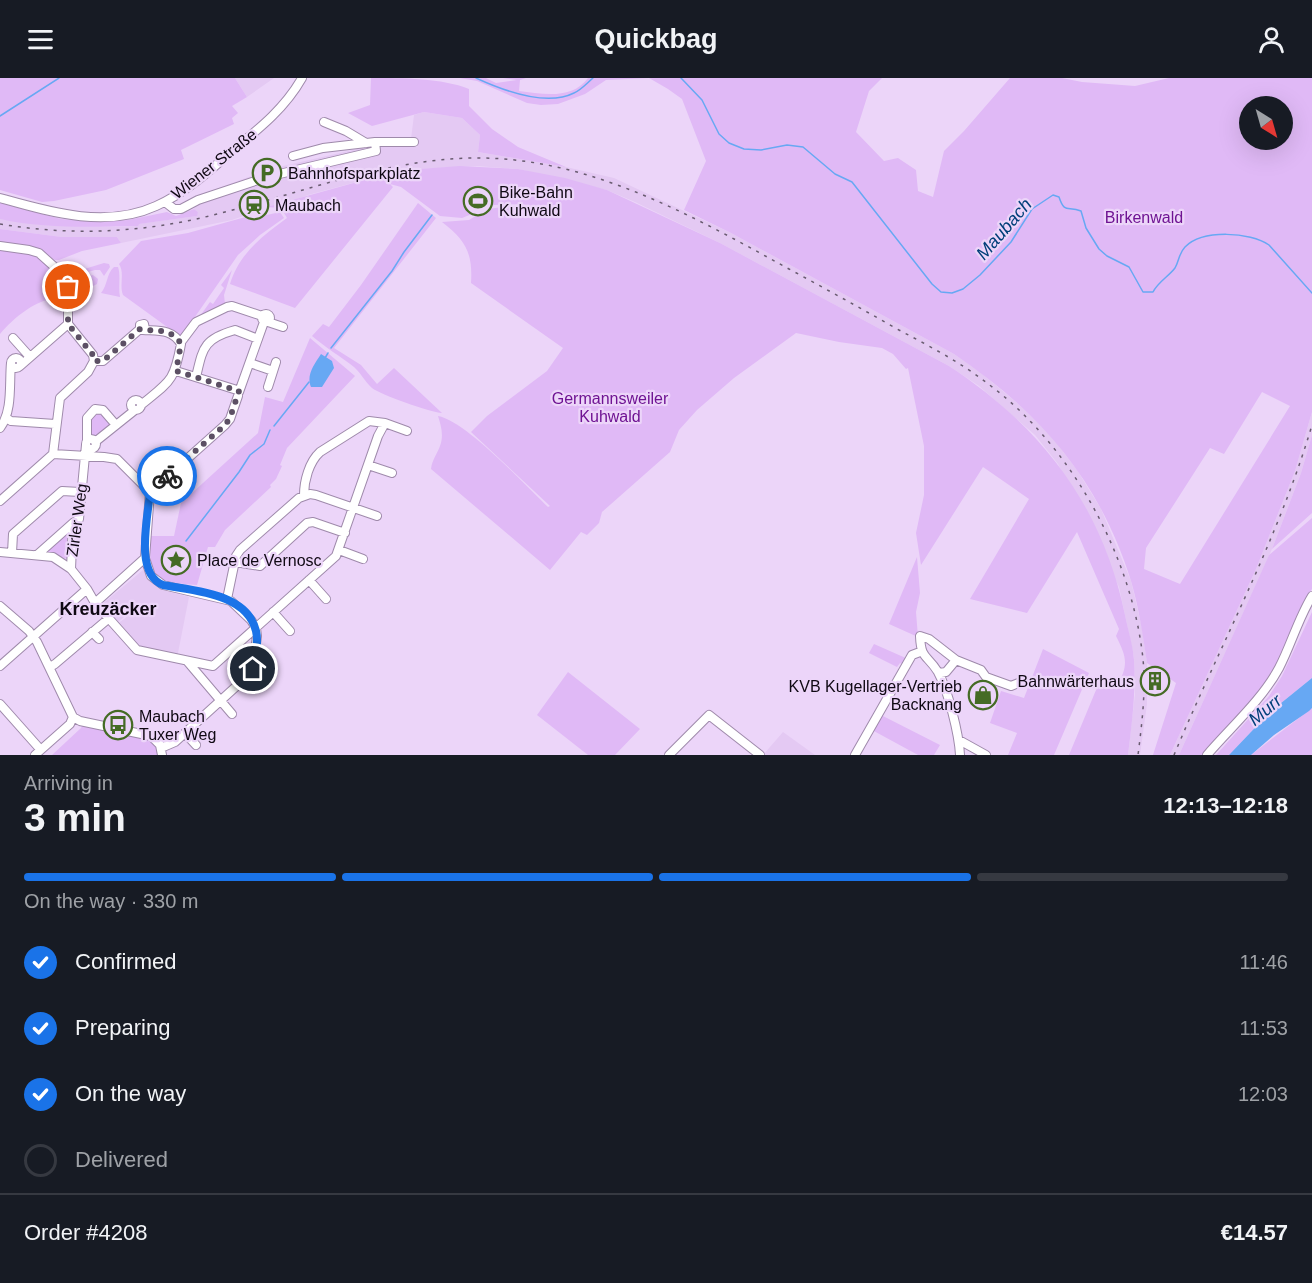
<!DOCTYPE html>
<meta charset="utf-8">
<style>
body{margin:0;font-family:Arial,sans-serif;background:#242831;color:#f1f3f6;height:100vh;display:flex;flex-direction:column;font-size:22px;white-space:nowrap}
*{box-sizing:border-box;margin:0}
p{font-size:20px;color:#9ea1a6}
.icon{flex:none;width:33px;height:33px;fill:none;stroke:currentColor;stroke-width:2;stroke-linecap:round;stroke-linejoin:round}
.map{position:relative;height:677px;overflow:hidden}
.side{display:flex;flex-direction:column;background:#171b24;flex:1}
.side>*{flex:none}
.needle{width:39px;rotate:143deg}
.buttons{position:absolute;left:1239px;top:18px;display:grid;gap:12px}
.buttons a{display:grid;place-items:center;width:54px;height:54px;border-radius:50%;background:#171b24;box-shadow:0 6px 24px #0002;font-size:30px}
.pin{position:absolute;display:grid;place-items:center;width:51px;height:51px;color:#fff;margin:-26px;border:3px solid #fff;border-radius:50%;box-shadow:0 2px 6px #0007}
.courier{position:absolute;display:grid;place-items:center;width:60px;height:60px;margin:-30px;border:4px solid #1a73e8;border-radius:50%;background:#fff;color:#222;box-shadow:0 2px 8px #0007}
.head em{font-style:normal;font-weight:700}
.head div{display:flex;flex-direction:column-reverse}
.head{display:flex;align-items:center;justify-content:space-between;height:102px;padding:0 24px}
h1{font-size:39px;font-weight:700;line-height:45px}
.bar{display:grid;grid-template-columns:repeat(4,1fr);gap:9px 6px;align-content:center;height:72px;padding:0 24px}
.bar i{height:8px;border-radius:4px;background:#363941}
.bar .selected{background:#1a73e8}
.bar p{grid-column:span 4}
.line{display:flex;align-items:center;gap:15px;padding:0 24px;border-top:2px solid #363941}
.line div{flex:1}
ol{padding:0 24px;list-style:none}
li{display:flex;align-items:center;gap:18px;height:66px}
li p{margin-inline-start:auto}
li .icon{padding:6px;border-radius:50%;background:#1a73e8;color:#fff;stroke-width:4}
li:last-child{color:#9ea1a6}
li i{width:33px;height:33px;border:3px solid #363941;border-radius:50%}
header{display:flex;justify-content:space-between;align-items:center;height:78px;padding:0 24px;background:#171b24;font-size:27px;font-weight:700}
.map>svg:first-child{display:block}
</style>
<header><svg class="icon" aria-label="menu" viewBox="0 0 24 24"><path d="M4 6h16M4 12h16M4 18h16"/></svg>Quickbag<svg class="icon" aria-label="person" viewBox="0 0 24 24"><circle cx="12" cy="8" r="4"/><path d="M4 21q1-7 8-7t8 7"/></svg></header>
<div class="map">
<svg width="1312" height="677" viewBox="0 0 1312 677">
<rect width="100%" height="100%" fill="#ecd5f9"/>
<path fill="#e4c9f3" d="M 235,0 L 274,0 L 247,19 Z
M 424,34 L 462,40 L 480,57 L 478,74 L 566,89 L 614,100 L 731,155 L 954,276 L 979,293 L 1017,325 L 1048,354 L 1077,392 L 1101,431 L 1131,503 L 1142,550 L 1147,585 L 1147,626 L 1140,677 L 1128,677 L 1135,616 L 1134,579 L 1119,509 L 1058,386 L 1035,357 L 979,308 L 949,288 L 720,165 L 635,124 L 607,112 L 518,91 L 477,88 L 419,91 L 386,96 L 308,117 L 284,126 L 283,124 L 232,142 L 121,165 L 117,159 L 62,159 L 0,151 L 0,141 L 42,147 L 116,149 L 138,148 L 138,146 L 196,138 L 198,134 L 194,131 L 197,118 L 270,91 L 370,68 L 418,69 L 411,61 L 414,37 Z
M 1312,334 L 1312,357 L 1301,395 L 1272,471 L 1179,677 L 1170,677 L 1256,491 L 1295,393 Z
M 143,492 L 162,512 L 189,519 L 177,580 L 136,570 L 116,547 L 133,534 L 131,533 L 116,546 L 100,528 Z
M 783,654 L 815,677 L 763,677 Z"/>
<path fill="#e0b9f6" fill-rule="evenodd" d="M 0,0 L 235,0 L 247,19 L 232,28 L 238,35 L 232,40 L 234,46 L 181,72 L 184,81 L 106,112 L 54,123 L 42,124 L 0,112 Z
M 371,0 C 402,0 442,0 469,11 L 469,28 L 492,51 L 518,69 L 566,89 L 478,74 L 480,57 L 462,40 L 424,34 L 372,48 L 348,35 L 370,27 Z
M 460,0 L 486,0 L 496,5 L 517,2 L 503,0 L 526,0 L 520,2 L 519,13 C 543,16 572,22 588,0 L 882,0 L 869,13 L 856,54 L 884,83 L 898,80 L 916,92 L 918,113 L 933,119 L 944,73 L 964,53 L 1010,0 L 1062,0 L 1082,4 L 1135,8 L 1169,0 L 1312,0 L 1312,334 L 1295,393 L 1256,491 L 1170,677 L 1153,677 L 1176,605 L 1147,585 C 1143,558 1139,530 1131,503 C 1100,403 1040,334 954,276 L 731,155 L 684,132 L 706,83 L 682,21 L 668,11 L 649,0 L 606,2 L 585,16 L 558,26 L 541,27 L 527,25 L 477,3 ZM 1250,28 L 1282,28 L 1282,62 L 1250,62 ZM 1262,314 L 1290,328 L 1180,506 L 1144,491 L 1146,470 L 1210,370 L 1224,376 Z
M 460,88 L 518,91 L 565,100 L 607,112 L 720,165 L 949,288 C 1042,349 1102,427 1125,537 C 1128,552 1133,567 1134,582 C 1136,614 1132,645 1128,677 L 1069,677 L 1101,600 L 1118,606 C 1129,586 1126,578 1116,558 L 1119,551 L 1077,454 L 1027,535 L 970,521 L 1029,421 L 983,389 L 921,487 L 916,455 L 924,417 L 924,368 L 908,290 L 906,291 L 893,276 L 882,270 L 839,264 L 796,255 L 734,300 L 697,332 L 679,352 L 670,374 L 602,434 L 599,445 L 587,457 L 581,454 L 550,492 L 431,391 C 432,382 437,376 440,368 C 444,357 441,348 438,338 C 466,343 525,407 548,429 L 550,428 L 471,354 L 487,338 L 547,293 L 563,270 L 471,205 C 473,174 465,162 442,144 L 469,142 L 487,131 L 529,126 L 494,127 L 462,140 L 440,138 L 401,109 L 390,106 L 393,109 L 295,230 L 230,206 C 239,176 262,158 287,140 L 281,130 L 267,129 L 386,96 L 419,91 Z
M 0,125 L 61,141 L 96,144 L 128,142 L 167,134 L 176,138 L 194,131 L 198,134 L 197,138 L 139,146 L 138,148 C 93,149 45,151 0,141 Z
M 418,125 L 436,140 L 334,270 L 361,287 L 377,306 L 394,290 L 442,335 C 430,334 381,317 372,310 C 365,304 361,295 354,289 C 340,278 326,270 312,258 L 323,246 L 329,249 L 361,207 Z
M 280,134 L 284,140 L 260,157 L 238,177 L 181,259 L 123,217 C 119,207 125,195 119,186 L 141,163 L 188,155 L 249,138 L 258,139 Z
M 0,151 L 62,159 L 117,159 L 121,165 L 82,173 L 59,182 L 55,182 L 29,168 L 0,164 Z
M 0,172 C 11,173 23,173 33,177 C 50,183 64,202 64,220 C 41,217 14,239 0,256 Z
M 104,185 L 109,186 L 110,189 L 104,198 L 100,192 L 95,192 L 70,199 L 68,196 Z
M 114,189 L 118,189 C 121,197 118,209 120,219 L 101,215 C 108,207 106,196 114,189 Z
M 232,192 L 224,217 L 225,226 L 200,238 L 210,224 L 213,226 L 224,210 L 221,207 Z
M 93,197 L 98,201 L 97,206 L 91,209 L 75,210 L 73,202 Z
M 310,260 L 355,298 L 287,370 L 280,387 L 282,388 L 276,401 L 270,407 L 271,409 L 225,452 L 215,469 L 208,469 L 197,507 C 154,503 148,504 151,458 L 174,458 L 181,425 L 258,355 L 265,319 L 283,324 Z
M 100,333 L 112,346 L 97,359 L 91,357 L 91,342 Z
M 1312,357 L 1312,435 L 1272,471 L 1301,395 Z
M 1312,440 L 1312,511 L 1307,518 L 1277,589 L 1263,611 L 1204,677 L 1179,677 L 1269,477 Z
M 70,452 L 67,481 L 44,474 Z
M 917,479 L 920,515 L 916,534 L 918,559 L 889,546 Z
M 1312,534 L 1312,600 L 1270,634 L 1229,677 L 1216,677 L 1269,618 L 1282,598 Z
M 874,566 L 908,581 L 904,587 L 900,585 L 897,589 L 869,575 Z
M 1043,571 L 1089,595 L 1054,677 L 1008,677 L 1017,655 L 990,645 L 1001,613 L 1024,620 Z
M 568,594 L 640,651 L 615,677 L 588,677 L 537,637 Z
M 1312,630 L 1312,677 L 1251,677 Z
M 881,637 L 940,667 L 934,677 L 918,677 L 872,652 Z
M 83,646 L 149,660 L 158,668 L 160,677 L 52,677 L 81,650 Z"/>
<path fill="#67a8f3" d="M 321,276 L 332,283 L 334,290 L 322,309 L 311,309 C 306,297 314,287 321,276 Z
M 1312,600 L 1312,630 L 1309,633 L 1274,657 L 1251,677 L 1229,677 L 1270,634 Z"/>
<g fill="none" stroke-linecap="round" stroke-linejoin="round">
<path stroke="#67a8f3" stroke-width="1.5" d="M 476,0 C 502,12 546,29 574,15 C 581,12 587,5 593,0
M 681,0 L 702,22 L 719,56 L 729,65 L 744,71 L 761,72 L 787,67 L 803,69 L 835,96 L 852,104 L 932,206 L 941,214 L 952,215 L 963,211 L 980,197 L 1011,164 L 1032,131 L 1053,117 L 1059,119 C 1065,137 1068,127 1081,133 L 1086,150 L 1099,171 L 1107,178 L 1129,189 L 1143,214 L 1153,214 C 1158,204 1168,199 1175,190 C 1179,183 1179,175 1185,169 C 1203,151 1250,154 1269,167 L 1312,215
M 0,38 L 59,0
M 331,270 L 392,193 L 404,174 L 432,137
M 325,280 L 328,275
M 274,348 L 309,304
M 186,463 L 239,394 L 250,377 L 264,366 L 270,352"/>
<g stroke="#9f8aab" stroke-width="10">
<path id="minor" d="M 324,44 L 346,53 L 366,65
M 293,78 L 323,70 L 375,64
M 0,120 C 50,134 106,151 156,128 C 185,115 210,93 233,72 C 260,50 285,30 302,0
M 165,124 L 174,131 L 181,131 L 198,122 L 267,99 L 376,73 L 375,64 L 414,64
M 0,168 L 29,172 L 39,175 L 59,193 L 66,203 L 68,209 L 68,246 L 93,277 L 94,283 L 88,294 L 60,320 L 53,376 L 0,423
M262 240a4 4 0 1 1 8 0a4 4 0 1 1-8 0Z
M 268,244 L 283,249
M 13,260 L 30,279
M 181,264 L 196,244 L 227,229 L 232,228 L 262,238
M11 285a5 5 0 1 1 10 0a5 5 0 1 1-10 0Z
M 94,283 L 103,283 L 140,251 L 140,247 L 144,246 L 145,251 L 141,252
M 250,285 L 273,293
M 20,288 L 68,246
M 176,293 L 237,312
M 196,299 C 203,270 203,261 235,252 L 258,261
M 268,309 L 276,284
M 239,314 L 264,244
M131 327a5 5 0 1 1 10 0a5 5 0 1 1-10 0Z
M 141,327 C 170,303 174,304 181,266 C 172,251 159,253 143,252
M 6,340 L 11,343 L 55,346
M 385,345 L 407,353
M 0,350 C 13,333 9,305 11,285
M86 366a5 5 0 1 1 10 0a5 5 0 1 1-10 0Z
M 87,362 L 87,340 L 95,331 L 103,332 L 116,347
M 95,364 L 135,332
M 53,376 L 104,379 L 117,381 L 150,414 L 145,480 L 151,498 L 163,507 L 231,523 L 251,542 L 256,550 L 257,558 L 252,594 L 175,664 L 161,670
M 368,387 L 392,395
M 150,414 L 225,347 L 230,341 L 238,318
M 339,472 L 363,481
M 0,474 L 53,479 L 71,491 L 87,511 L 0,588
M 12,475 L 13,456 L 62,413 L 80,414
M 37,477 L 73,445
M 235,484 L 260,488 L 307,445 L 313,444 L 345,455
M 71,491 L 73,445 L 79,441 L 86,367
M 309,502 L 326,521
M 87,511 L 95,525 L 137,572 L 213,588 L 336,478 L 378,358 L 385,345 L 369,343 L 320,374 C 309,384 304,403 304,417
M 227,521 L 236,478 L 240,472 L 299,420 L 310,416 L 316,417 L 377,438
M 95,525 L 145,480
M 0,528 L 29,553 L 37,564 L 73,639 L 80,643 L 151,658 L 160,667 L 162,677
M 273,534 L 290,553
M 92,554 L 99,561
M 956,582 L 929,561 L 920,558 C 921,582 927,576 938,594 C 948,612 959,656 960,677
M 187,583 L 232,636
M 50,589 L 55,586 L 108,541
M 253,591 L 265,601
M 939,595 L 946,594 L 956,582 L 981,592 L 986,599 L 1011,608 L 1021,604
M 0,626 L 40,671
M 185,655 L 196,667
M 959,662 L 986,677
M 35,677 L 70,646 L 73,639
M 669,677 L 709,637 L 760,677
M 855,677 L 912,577 L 920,574
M 1207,677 C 1231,649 1261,623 1279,590 C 1291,567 1298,541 1312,518"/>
</g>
<use href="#minor" stroke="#fff" stroke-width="8"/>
<path stroke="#695b70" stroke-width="1.5" stroke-dasharray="3 6" stroke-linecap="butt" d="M 0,146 C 71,158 143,155 213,137 C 299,116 381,82 472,80 C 587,78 691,137 789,191 C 826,211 862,231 899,252 C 929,268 960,284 987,305 C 1071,367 1132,478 1143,581 C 1146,613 1142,645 1138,677
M 1174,677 C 1220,567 1278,462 1312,347"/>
</g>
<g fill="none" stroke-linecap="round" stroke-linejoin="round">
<path stroke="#5c5064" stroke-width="6" stroke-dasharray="0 10.8" d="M 68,209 L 68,246 L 93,277 L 94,283 L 103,283 L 140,251 C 155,254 171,249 181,266 L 176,293 L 239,313 L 230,340 L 225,347 L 167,398"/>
<path stroke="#1a73e8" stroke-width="8" d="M 167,398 L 150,414 C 148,439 134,496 163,507 C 194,513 247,515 256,553 C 259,565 255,579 253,591"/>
</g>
<defs>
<g id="parking-ring" transform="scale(1.5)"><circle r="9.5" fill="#ecd5f9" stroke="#456b25" stroke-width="1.5"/><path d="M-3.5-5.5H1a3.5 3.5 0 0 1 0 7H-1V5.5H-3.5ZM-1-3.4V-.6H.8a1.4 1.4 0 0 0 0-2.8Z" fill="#456b25"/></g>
<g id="stadium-ring" transform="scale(1.5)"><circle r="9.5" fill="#ecd5f9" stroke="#456b25" stroke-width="1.5"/><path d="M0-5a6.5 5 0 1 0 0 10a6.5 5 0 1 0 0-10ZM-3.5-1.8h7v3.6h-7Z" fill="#456b25"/></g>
<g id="station-ring" transform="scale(1.5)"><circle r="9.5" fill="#ecd5f9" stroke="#456b25" stroke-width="1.5"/><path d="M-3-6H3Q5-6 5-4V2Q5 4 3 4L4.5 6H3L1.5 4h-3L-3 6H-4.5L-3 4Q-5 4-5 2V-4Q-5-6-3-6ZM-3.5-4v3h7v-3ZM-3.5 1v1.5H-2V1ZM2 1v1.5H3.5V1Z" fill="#456b25"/></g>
<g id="sight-ring" transform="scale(1.5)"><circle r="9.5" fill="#ecd5f9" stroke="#456b25" stroke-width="1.5"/><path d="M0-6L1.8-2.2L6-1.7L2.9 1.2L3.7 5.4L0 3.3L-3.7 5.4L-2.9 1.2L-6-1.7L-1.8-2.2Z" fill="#456b25"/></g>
<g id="building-ring" transform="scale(1.5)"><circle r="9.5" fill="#ecd5f9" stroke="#456b25" stroke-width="1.5"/><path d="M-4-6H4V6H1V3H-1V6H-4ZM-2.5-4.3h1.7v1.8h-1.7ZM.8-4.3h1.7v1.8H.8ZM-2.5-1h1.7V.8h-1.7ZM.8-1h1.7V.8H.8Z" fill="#456b25"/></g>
<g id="shop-ring" transform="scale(1.5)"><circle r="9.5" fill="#ecd5f9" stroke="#456b25" stroke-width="1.5"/><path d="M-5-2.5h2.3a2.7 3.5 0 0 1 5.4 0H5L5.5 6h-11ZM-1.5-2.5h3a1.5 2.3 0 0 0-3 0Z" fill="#456b25"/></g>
<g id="bus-ring" transform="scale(1.5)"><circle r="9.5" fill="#ecd5f9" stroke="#456b25" stroke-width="1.5"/><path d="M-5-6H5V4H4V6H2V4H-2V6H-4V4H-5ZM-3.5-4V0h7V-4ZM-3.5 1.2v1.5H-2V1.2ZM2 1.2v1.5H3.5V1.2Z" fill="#456b25"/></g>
</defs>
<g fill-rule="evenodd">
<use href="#parking-ring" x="267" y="95"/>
<use href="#stadium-ring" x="478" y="123"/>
<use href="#station-ring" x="254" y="127"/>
<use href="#sight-ring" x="176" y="482"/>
<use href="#building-ring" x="1155" y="603"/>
<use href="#shop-ring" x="983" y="617"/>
<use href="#bus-ring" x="118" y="647"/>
</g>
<g text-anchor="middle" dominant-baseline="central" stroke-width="4.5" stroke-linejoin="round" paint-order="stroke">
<g font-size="16" fill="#0f0813" stroke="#ecd5f9">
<text transform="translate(214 86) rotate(-38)">Wiener Straße</text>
<text transform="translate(77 442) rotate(-82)">Zirler Weg</text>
</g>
<g font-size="16" fill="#0f0813" stroke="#ecd5f9" text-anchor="start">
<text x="288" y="95">Bahnhofsparkplatz</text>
<text x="499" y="114">Bike-Bahn<tspan x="499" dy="18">Kuhwald</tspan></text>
<text x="275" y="127">Maubach</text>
<text x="197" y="482">Place de Vernosc</text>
<text x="1134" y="603" text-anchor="end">Bahnwärterhaus</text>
<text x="962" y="608" text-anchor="end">KVB Kugellager-Vertrieb<tspan x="962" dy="18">Backnang</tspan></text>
<text x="139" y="638">Maubach<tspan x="139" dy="18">Tuxer Weg</tspan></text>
</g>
<g font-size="16" fill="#6f1393" stroke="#ecd5f9">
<text x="1144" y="139">Birkenwald</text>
<text x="610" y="320">Germannsweiler<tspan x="610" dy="18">Kuhwald</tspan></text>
</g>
<g font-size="18" font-style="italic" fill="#003f79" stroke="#ecd5f9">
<text transform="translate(1004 151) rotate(-49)">Maubach</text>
<text transform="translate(1265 632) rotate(-40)">Murr</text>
</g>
<g font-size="18" font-weight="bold" fill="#0f0813" stroke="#ecd5f9">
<text x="108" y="531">Kreuzäcker</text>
</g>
</g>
</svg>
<div class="buttons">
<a><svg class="needle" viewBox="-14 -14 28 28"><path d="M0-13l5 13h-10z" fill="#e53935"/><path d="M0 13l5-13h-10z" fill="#9ea1a6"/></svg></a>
</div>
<div class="pin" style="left:68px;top:209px;background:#ea580c"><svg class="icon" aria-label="bag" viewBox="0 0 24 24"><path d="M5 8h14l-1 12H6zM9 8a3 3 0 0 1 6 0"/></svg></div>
<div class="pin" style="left:253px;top:591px;background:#1f2937"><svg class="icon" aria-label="home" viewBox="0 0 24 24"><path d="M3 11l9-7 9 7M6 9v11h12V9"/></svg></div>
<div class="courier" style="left:167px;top:398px"><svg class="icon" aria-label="bike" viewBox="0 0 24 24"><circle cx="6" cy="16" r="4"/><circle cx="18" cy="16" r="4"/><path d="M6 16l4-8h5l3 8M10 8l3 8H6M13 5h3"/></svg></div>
</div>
<section class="side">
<div class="head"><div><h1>3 min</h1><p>Arriving in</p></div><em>12:13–12:18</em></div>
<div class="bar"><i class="selected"></i><i class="selected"></i><i class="selected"></i><i></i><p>On the way · 330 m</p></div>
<ol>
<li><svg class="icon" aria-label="check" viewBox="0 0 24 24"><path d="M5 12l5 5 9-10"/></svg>Confirmed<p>11:46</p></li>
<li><svg class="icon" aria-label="check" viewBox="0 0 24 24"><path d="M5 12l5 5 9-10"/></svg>Preparing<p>11:53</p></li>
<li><svg class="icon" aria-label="check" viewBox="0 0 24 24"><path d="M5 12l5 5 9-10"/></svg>On the way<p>12:03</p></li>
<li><i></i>Delivered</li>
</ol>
<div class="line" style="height:78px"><div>Order #4208</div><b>€14.57</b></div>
</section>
